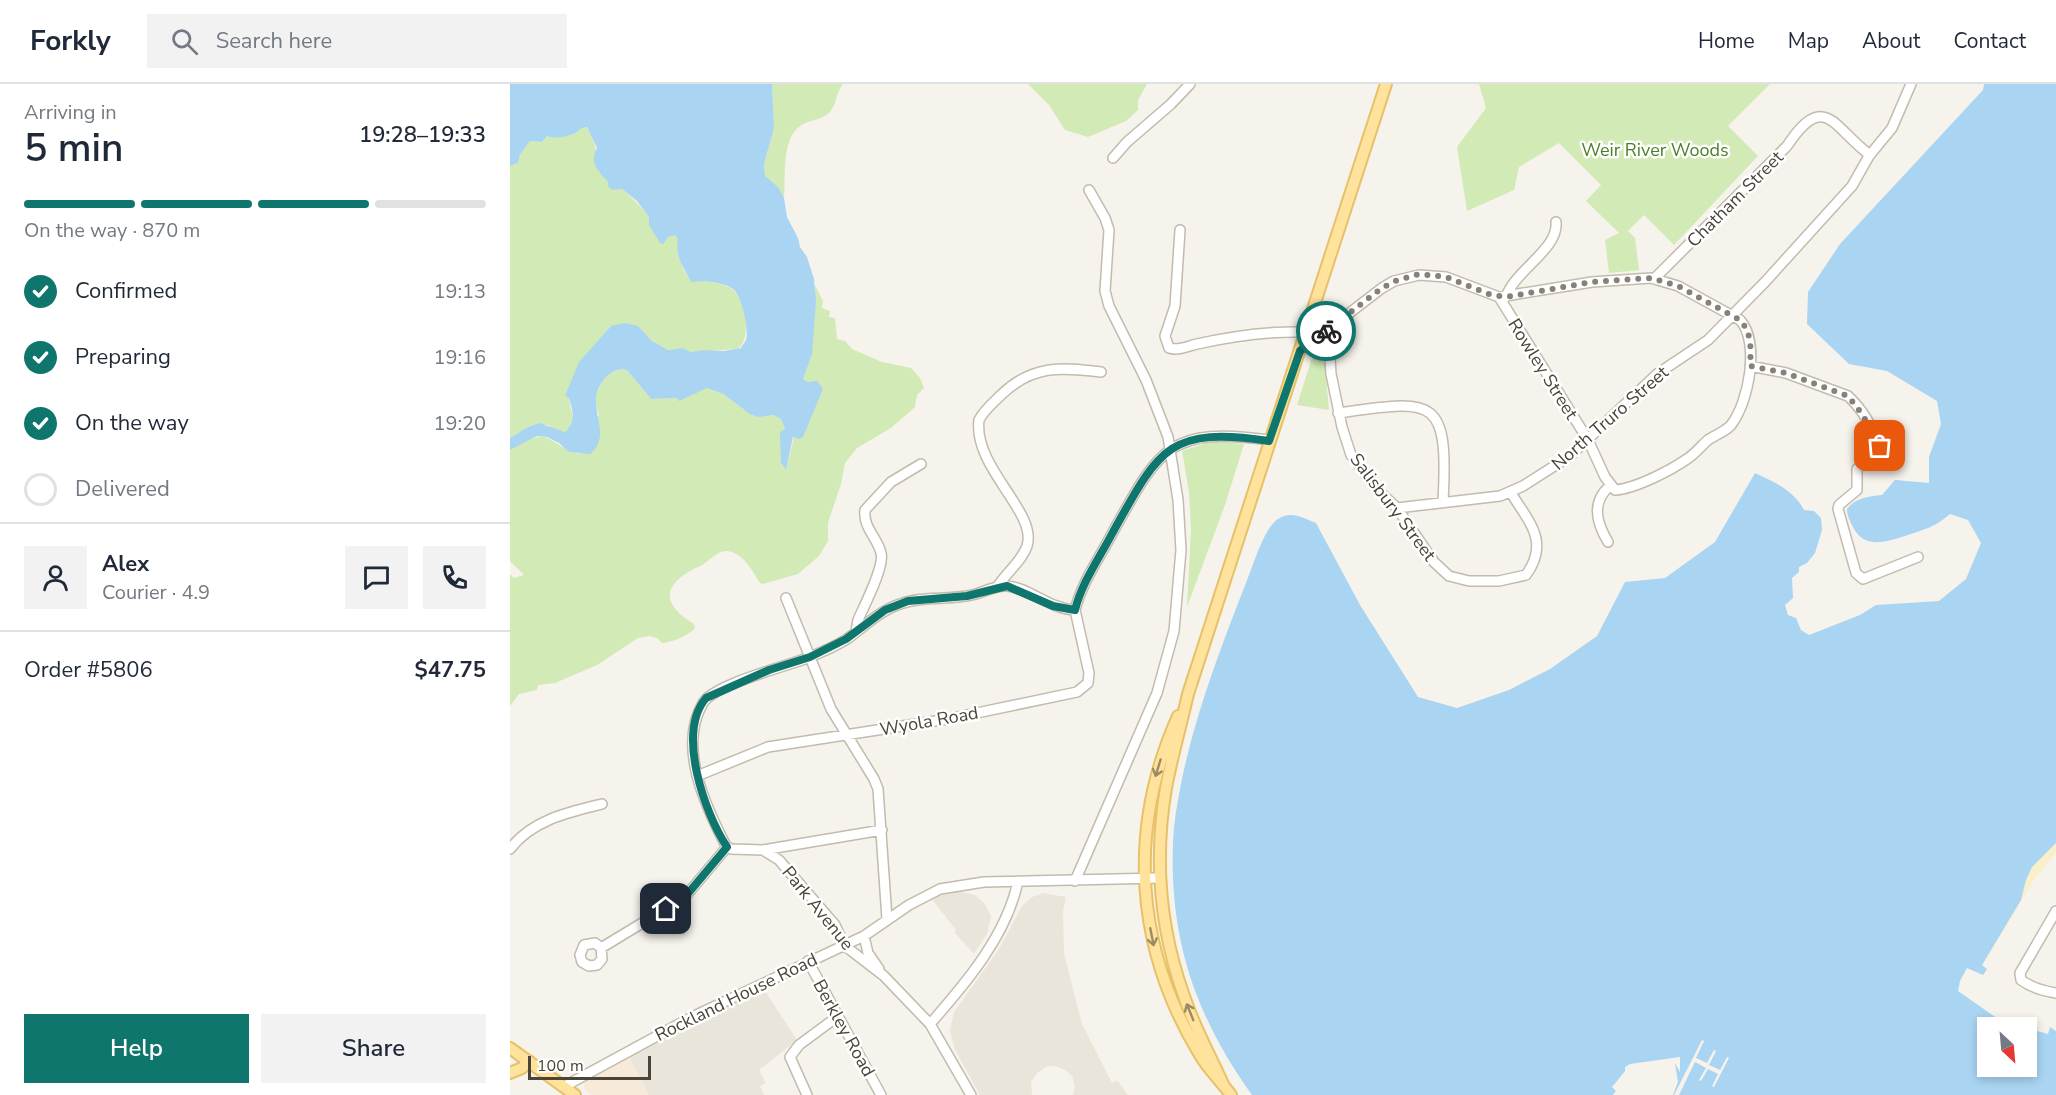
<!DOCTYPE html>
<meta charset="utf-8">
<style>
body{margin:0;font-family:"Nunito Sans",sans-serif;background:#f2f2f3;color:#1f2937;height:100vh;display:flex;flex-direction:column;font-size:22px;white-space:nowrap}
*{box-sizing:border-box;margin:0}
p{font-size:20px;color:#747a83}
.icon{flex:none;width:33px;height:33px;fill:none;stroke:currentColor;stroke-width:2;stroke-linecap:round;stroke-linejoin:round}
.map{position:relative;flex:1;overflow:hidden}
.sheet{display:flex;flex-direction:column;background:#fff;width:510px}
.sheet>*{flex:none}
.needle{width:39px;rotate:154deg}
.buttons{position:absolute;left:1467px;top:933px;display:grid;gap:12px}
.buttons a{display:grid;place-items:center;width:60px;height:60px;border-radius:0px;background:#fff;box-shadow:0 3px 9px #0003;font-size:30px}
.scale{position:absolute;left:18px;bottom:15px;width:123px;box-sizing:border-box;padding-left:6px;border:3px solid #4b4439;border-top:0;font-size:16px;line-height:21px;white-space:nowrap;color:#4b4439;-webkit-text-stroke:4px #fff;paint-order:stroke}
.pin{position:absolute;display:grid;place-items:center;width:51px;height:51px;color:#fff;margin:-26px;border-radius:12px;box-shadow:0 3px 9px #0006}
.courier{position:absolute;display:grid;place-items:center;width:60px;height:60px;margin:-30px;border:4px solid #0f766e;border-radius:50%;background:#fff;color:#222;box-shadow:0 2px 8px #0007}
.summary em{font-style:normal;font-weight:600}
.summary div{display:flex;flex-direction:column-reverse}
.summary{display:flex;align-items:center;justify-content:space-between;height:102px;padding:0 24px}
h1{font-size:39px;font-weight:600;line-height:45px}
.bar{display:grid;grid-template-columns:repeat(4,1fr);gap:9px 6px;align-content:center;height:72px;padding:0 24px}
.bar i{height:8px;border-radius:4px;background:#e0e1e3}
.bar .active{background:#0f766e}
.bar p{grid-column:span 4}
.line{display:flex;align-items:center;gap:15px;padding:0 24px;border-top:2px solid #e0e1e3}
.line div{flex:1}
.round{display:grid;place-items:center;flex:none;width:63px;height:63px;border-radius:0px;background:#f2f2f3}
ol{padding:0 24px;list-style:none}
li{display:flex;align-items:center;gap:18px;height:66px}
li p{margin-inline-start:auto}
li .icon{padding:6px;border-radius:50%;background:#0f766e;color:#fff;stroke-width:4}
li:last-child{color:#747a83}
li i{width:33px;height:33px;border:3px solid #e0e1e3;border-radius:50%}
.cta{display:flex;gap:12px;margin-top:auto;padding:12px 24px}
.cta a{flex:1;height:69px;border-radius:0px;background:#0f766e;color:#fff;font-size:24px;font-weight:600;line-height:69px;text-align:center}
.cta a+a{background:#f2f2f3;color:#1f2937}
header{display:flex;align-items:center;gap:36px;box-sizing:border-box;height:84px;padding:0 30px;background:#fff;border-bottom:2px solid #e0e1e3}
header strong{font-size:28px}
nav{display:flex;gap:33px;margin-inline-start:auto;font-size:21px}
.search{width:420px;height:54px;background:#f2f2f3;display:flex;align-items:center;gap:15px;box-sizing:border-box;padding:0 21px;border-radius:0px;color:#747a83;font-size:22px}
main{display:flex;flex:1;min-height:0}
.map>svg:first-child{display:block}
</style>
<header>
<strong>Forkly</strong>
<div class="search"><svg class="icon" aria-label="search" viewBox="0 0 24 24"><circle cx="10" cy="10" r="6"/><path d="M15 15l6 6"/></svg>Search here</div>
<nav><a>Home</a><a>Map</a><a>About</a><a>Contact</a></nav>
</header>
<main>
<section class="sheet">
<div class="summary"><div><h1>5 min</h1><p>Arriving in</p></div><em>19:28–19:33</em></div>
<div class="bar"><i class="active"></i><i class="active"></i><i class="active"></i><i></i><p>On the way · 870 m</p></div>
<ol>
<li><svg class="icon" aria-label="check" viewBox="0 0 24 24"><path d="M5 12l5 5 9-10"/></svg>Confirmed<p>19:13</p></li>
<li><svg class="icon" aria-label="check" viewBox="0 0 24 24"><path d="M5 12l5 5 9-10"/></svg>Preparing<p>19:16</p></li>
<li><svg class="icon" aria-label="check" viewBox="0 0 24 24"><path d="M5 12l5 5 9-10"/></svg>On the way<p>19:20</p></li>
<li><i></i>Delivered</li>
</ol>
<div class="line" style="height:108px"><a class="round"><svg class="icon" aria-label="person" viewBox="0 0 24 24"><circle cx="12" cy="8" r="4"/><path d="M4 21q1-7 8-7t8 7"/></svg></a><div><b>Alex</b><p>Courier · 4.9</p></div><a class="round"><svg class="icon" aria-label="chat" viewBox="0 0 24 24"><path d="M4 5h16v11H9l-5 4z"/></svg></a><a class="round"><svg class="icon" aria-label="phone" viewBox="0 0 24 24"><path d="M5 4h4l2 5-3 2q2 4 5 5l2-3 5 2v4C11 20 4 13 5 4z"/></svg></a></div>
<div class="line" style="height:78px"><div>Order #5806</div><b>$47.75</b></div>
<div class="cta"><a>Help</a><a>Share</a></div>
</section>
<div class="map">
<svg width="1546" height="1011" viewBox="0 0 1546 1011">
<rect width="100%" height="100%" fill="#f6f3ec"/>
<path fill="#eae5da" d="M 445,806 L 465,811 L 474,819 L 481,832 L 477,850 L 464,870 L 444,848 L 446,846 L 421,814 Z
M 533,809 L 556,813 L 553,828 L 554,869 L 572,940 L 602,999 L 607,996 L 618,1011 L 563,1011 L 565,1002 L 562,992 L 555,986 L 546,982 L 536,983 L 528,988 L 521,998 L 522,1011 L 470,1011 L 445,966 L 440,947 L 444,928 L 489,865 L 512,822 L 522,813 Z
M 253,904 L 287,956 L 249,986 L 256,999 L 250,1002 L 254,1011 L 139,1011 L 119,973 Z"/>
<path fill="#f7ead8" d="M 119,973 L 139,1011 L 82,1011 L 74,1004 L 74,1000 L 80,993 Z"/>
<path fill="#d2eab5" d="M 262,0 L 333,0 C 326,8 327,21 319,29 C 311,37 299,35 290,42 C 271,55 276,94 274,114 L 269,104 L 255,93 L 254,80 L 264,44 Z
M 518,0 L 637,0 L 628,16 L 628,26 L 616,37 L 578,53 L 555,46 L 539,21 Z
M 969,0 L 1260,0 L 1218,42 L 1248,72 L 1164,161 L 1134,131 L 1118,147 L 1125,154 L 1129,186 L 1099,189 L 1095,156 L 1109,149 L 1076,117 L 1091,101 L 1049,59 L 1009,83 L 1004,106 L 957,127 L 947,63 L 976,24 Z
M 71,43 L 76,43 C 86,54 87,72 88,86 L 98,98 L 102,106 L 112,105 C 129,119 142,137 158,153 L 165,151 L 168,155 L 173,185 L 181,197 C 194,196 212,198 222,205 C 235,214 243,257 227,265 L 180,268 L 172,264 L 158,266 L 142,257 L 128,242 L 101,242 L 81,265 L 59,314 L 63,336 L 60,344 L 55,348 L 43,346 L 38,341 L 25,341 L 16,344 L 0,354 L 0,82 L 8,79 L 10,71 L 20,57 L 32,58 L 37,52 L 52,53 Z
M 305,201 L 313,217 L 312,224 L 320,227 L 319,233 L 325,234 L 327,255 L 335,257 L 342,265 L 372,278 L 401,284 L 410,294 L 414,304 L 407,311 L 405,323 L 381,344 L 347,364 L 335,379 L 331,400 L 318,439 L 318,457 L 309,472 L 288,490 L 253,500 L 250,499 C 242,487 236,473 222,468 C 209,463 200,477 190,482 C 155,498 147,518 184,540 L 185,544 C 178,552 163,558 152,559 L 147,554 L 139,552 L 128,554 L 87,581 L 45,599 L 28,601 L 27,606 L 9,610 L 0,622 L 0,490 L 4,494 L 14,491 L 0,477 L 0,366 C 43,341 31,357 69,370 L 89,331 C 87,325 85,318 86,312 C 89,298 102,282 117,286 L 141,315 L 167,314 L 197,304 L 213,310 L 233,325 L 246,332 L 263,331 L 271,335 L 275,345 L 271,379 L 276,386 L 284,353 L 313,305 L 293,295 L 303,256 Z
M 803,271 L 814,272 L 819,326 L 787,321 Z
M 703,357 L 734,360 L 715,421 L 677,523 L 681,445 L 679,408 L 672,367 Z"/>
<path fill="#f9efc9" d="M 1546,749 L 1546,769 L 1526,793 L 1472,882 L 1477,885 L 1473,891 L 1469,890 L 1468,884 L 1509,789 Z"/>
<path fill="#a9d4f2" d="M 0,0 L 262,0 L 264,44 L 254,80 L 255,92 L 269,104 L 274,114 L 277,133 L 288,154 L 290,163 L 297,173 L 304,195 L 306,218 L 302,270 L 293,295 L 298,298 L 307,297 L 313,305 L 293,353 L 289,355 L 283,353 L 276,386 L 271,379 L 270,348 L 275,345 L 271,335 L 263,331 L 248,333 L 240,330 L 213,310 L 197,304 L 169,317 L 167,314 L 141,315 L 117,286 C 102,281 86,301 86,315 C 85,334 99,355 80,370 L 59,368 L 49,359 L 37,353 L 27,352 L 0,366 L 0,354 L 16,344 L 29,339 L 55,348 C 66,339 63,326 59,314 L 55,312 L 69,278 L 101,242 L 115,239 L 128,242 L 142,257 L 158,266 L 172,264 L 181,268 L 195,266 L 214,267 L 231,264 C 231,263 236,257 236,256 C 239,245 232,212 223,205 C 213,198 194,196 181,198 C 173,182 165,173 168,155 L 165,151 L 158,153 L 153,160 L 150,159 L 139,141 L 139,133 L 127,117 L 112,105 L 102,106 L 98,102 L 98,98 C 88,87 79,79 87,64 L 77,43 C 69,43 69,48 63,50 C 55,53 46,55 37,52 L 32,58 L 20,57 L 10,71 L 8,79 L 0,82 Z
M 1474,0 L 1546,0 L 1546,759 L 1522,783 L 1516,796 L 1511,816 L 1472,881 L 1477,885 L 1473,891 L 1457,884 L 1450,897 L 1448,907 L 1491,937 L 1514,943 L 1478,944 L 1478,982 L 1516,982 L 1517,944 L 1538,950 L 1540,943 L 1546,947 L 1546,1011 L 1158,1011 L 1159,988 L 1117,994 L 1103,1011 L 742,1011 C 694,944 666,876 663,793 C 662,767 663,741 668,716 C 681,639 711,563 739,491 C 745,476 755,443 768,435 C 780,426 794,434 806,439 L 850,521 L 908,613 L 947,624 L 999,606 L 1040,585 L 1087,552 L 1115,498 L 1155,494 L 1205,458 L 1245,389 C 1264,398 1284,406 1294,426 L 1304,427 L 1311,434 L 1312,446 L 1305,469 L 1297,479 L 1289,483 L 1289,488 L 1282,494 L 1283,514 L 1275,521 L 1278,531 L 1286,534 L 1291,546 L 1299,551 L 1350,531 L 1366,521 L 1429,517 L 1456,495 L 1471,459 L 1458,436 L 1440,430 C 1423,444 1418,444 1398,451 C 1378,457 1355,467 1343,443 C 1340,437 1337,432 1337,425 C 1345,414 1360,412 1372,411 L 1385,396 L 1419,399 L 1419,373 L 1431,340 L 1427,317 L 1377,287 L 1339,280 L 1297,240 L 1298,208 L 1330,160 L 1473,6 Z"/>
<path fill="#f6f3ec" d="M 1192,956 L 1194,957 L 1186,974 L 1197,979 L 1204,966 L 1206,967 L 1199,981 L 1210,986 L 1217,973 L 1219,974 L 1204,1003 L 1202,1002 L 1208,990 L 1198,985 L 1191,997 L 1189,996 L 1196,984 L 1185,978 L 1169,1011 L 1164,1011 Z
M 1170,973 L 1170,988 L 1165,979 L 1168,998 L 1163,1011 L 1155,1011 L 1158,1004 L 1156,991 L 1119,996 L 1107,1011 L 1103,1011 L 1106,1007 L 1102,1003 L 1115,987 L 1115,983 L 1120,980 Z"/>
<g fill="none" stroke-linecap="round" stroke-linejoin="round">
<g stroke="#c2bbae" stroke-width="12">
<path id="minor" d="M 603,74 L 617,58 L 661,20 L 680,0
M 670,146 L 665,222 L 655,252 L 659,264 C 668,267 678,262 687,260 C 723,252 759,247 795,248
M 1144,195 L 1277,62 C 1315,5 1323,44 1360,71
M 996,213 C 1005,186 1049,165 1046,138
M 805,219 L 818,246 L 821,290 L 832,343 L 841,371 L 866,404 L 887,424 L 924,478 L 939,492 L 959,497 L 989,497 L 1016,491 C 1040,458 1019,438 1001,409
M 790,267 L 872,204 L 884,197 L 909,191 L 936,193 L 989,213 L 1082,198 L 1141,194 L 1168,202 L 1230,236 C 1250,258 1239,318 1221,341 C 1215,348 1205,351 1198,356 C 1191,362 1185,370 1177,375 C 1161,386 1125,405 1105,406 L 1095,393 L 1078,356 L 989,213
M 1240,282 L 1276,289 L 1338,312 C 1352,325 1363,344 1370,362 L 1347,385 L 1347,406 L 1329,421 L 1328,425 L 1346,489 L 1353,495 L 1408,473
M 828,329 C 923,316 939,310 933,417
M 887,424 L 990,412 L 1013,402 L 1060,372 L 1147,290 L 1198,256 L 1255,198 L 1342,102 L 1359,72 L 1382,44 L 1401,0
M 1098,458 C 1086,438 1081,418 1100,402
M 487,503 C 496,489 512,477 517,462 C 528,428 463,384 469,336 C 474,326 483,319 491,311 C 522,281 550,283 591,288
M 276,514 L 321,625 L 364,695 L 368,705 L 377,835
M 346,547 L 348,536 C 354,522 375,482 371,469 C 367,453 353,444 355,426 L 381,398 L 411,380
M 187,692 L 258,663 L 438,635 L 567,608 L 578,599 L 579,589 L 565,526
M 0,765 C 22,736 59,728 92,720
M 253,766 L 372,746
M 565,797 L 647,609 L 664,547 L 671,466 L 668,416 L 658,353 L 636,296 L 599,222 L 595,207 L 599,146 L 595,134 L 579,106
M 1546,827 L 1510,889 L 1511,896 C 1522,904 1533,907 1546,909
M 354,852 L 358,869 L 369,885
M 91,864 L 92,875 L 87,881 L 79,882 L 72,878 L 70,871 L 74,861 L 85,859 L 91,864 L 175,813 L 217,763
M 298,877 L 371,1011
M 420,940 C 456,899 497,851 508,797
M 55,1002 L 182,933 L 354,852 L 399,821 L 430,805 L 474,798 L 650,794
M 297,1011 L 280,973 L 289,961 L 327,933
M 461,1011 L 420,940 L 374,892 L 335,862 L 325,841 L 269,776 L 253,766 L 221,765 L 216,762 C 196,723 167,663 193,619 C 204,600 278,582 300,573 C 312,568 326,562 337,555 C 354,543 369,527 390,520 C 414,511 441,517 466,510 C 476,507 486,501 497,502 C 520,504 537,524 565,526 C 572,498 590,473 603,448 C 649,365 659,342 759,356"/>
</g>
<g stroke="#e6c16a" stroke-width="14">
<path id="major" d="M 668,632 C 617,746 625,864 690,971 C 698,985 711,997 721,1011
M 0,964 L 65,1011
M 0,989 L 12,984 L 19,977
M 713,1000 C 700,971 684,943 674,912 C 650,845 644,774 656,704 C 662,672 671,641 678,610 L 876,0"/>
</g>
<use href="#minor" stroke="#fff" stroke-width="9"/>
<use href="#major" stroke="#ffe39c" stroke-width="10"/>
</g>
<defs><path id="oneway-shaft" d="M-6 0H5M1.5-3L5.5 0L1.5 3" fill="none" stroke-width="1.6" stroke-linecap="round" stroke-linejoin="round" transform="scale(1.5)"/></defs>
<g stroke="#9c8c66">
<use href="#oneway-shaft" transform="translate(648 684) rotate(107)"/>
<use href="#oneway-shaft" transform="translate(642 853) rotate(79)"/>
<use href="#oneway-shaft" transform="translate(680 928) rotate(-112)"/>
</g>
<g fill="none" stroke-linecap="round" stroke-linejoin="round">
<path stroke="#878178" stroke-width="6" stroke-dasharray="0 10.8" d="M 816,247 L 872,204 L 885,197 L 909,190 L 936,193 L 981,211 L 996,213 L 1082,198 L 1141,194 L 1168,202 L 1230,236 C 1242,249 1241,265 1240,282 L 1276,289 L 1338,312 L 1352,330 L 1370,362"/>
<path stroke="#0f766e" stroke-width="8" d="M 156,825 L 175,813 L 217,763 C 195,730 166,649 196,614 L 259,586 L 300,573 L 336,555 L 375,526 L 398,517 L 457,512 L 497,502 L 543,522 L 565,526 C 572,498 590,473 603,448 C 649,365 659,342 759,357 L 790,267 L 816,247"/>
</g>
<g text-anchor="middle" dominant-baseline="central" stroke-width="5" stroke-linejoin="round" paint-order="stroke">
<g font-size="18" fill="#4a7f2a" stroke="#fff">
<text x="1145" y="66">Weir River Woods</text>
</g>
<g font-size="18" fill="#4b4439" stroke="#fff">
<text transform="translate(1225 115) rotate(-45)">Chatham Street</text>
<text transform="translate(1033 285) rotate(58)">Rowley Street</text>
<text transform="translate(1100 334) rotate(-41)">North Truro Street</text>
<text transform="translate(883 423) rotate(53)">Salisbury Street</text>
<text transform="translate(419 637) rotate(-10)">Wyola Road</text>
<text transform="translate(308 824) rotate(51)">Park Avenue</text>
<text transform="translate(226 913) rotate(-26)">Rockland House Road</text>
<text transform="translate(334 944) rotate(61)">Berkley Road</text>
</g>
</g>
</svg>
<div class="buttons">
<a><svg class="needle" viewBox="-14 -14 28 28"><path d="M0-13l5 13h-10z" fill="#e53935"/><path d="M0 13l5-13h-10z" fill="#747a83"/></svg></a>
</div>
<div class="scale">100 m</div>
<div class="pin" style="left:1370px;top:362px;background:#ea580c"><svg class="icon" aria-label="bag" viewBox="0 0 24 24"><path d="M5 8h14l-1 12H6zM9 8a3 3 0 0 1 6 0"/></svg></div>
<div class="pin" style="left:156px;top:825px;background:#1f2937"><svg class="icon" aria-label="home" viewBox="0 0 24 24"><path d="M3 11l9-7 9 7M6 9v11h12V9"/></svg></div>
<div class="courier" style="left:816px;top:247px"><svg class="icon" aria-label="bike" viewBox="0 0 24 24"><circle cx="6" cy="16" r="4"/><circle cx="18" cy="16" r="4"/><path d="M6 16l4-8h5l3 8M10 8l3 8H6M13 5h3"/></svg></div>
</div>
</main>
